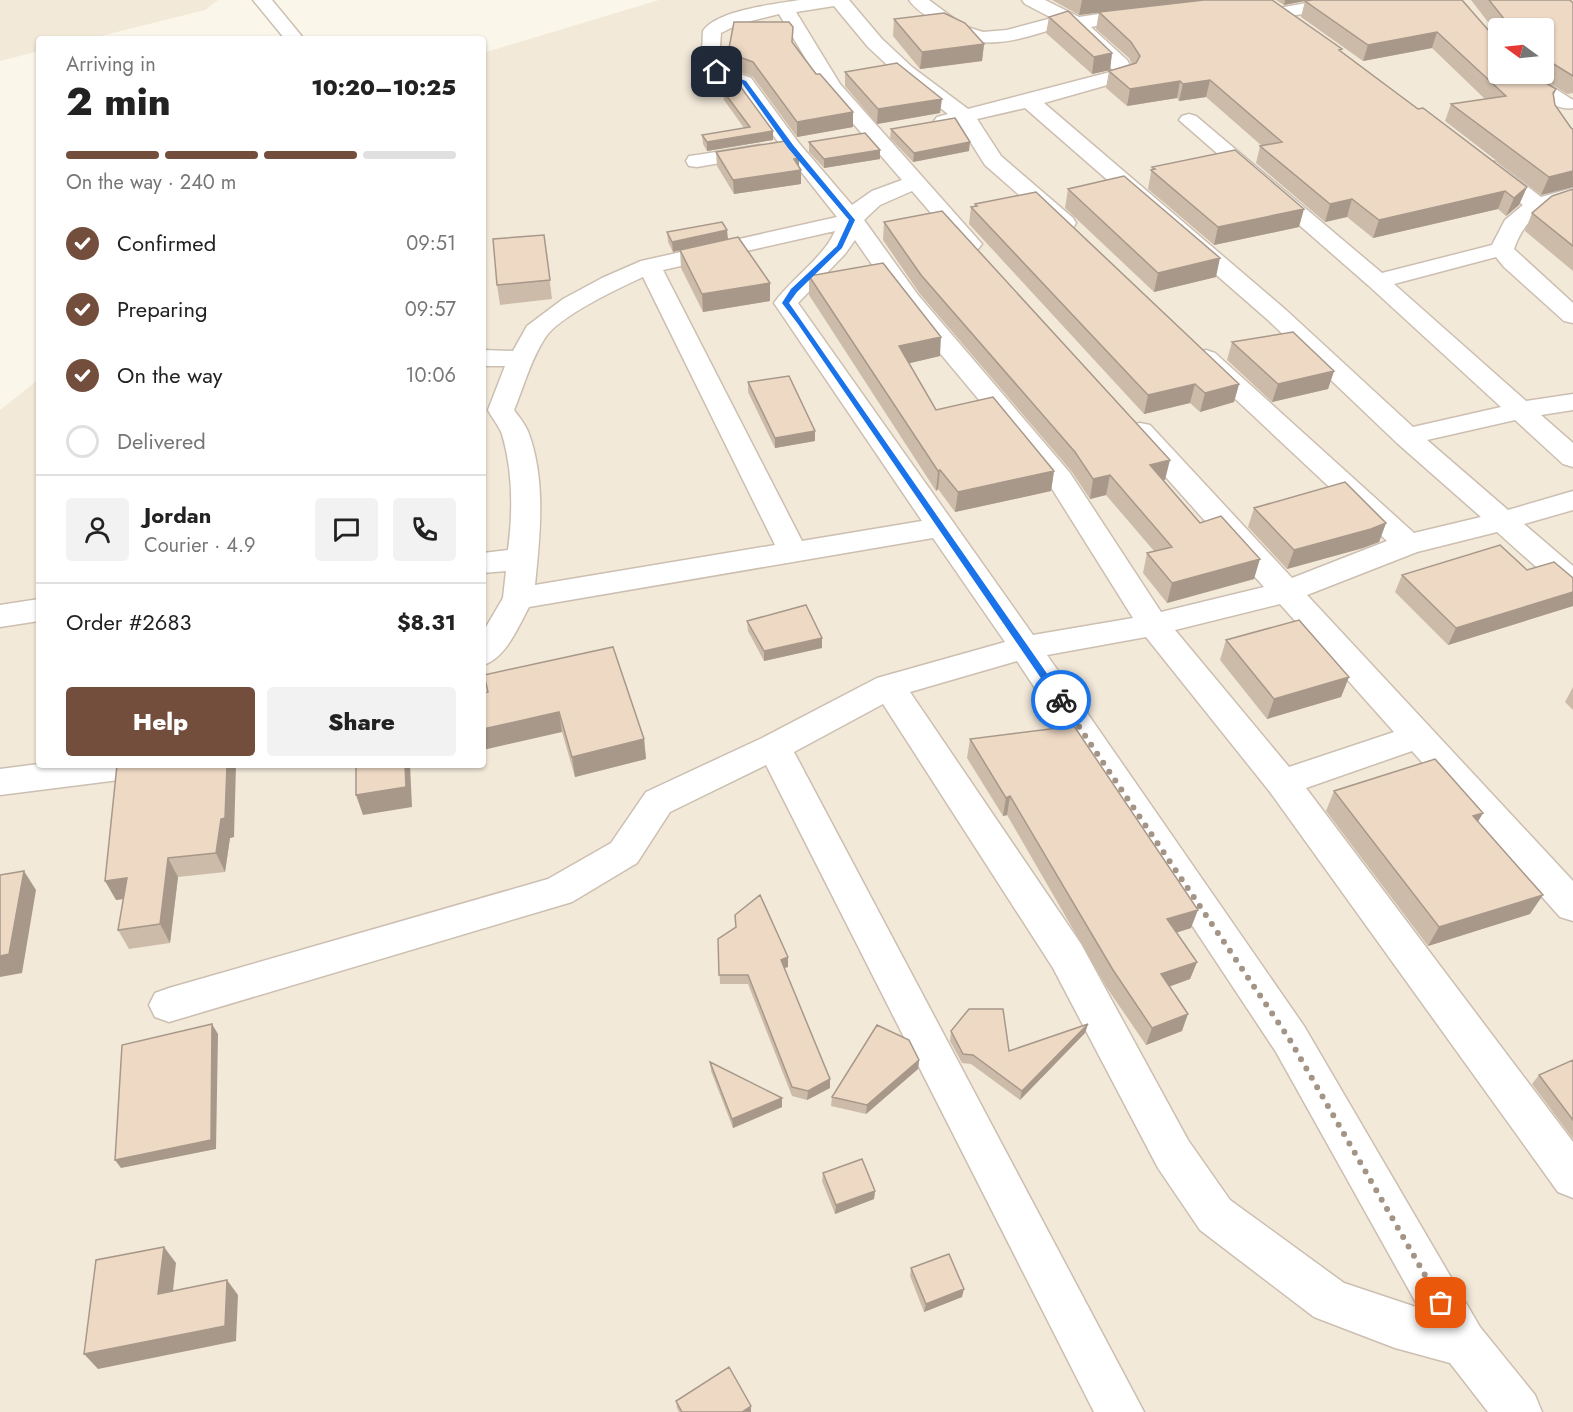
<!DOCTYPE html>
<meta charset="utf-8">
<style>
body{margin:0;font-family:Jost,sans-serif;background:#f2f2f2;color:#222;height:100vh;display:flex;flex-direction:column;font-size:22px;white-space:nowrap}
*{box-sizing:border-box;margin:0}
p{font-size:20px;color:#767676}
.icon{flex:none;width:33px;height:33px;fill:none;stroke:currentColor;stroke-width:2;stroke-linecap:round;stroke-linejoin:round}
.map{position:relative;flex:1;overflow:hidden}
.sheet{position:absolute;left:36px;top:36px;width:450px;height:732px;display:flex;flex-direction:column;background:#fff;border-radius:6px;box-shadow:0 2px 4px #0004}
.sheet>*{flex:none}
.needle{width:39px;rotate:285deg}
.fabs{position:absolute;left:1488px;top:18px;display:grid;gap:12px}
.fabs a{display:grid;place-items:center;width:66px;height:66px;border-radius:6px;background:#fff;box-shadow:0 2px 4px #0004;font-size:30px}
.pin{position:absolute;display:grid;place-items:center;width:51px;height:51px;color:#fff;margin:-26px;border-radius:12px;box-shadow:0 3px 9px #0006}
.courier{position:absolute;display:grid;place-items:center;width:60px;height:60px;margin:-30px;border:4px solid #1a73e8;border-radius:50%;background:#fff;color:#222;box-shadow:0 2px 8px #0007}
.summary em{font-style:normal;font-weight:800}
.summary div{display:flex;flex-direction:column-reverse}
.summary{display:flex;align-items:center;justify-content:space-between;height:102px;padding:0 30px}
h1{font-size:39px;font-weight:800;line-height:45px}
.bar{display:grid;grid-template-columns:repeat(4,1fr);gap:9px 6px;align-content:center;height:72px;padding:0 30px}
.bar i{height:8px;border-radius:4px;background:#e0e0e0}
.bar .on{background:#744e3c}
.bar p{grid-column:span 4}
.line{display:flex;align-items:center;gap:15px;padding:0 30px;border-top:2px solid #e0e0e0}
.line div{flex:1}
.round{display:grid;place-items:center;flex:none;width:63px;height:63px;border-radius:6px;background:#f2f2f2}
ol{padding:0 30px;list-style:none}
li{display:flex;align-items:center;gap:18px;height:66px}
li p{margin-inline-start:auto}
li .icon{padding:6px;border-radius:50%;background:#744e3c;color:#fff;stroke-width:4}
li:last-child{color:#767676}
li i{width:33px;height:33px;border:3px solid #e0e0e0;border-radius:50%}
.button{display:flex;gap:12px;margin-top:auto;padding:12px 30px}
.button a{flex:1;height:69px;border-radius:6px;background:#744e3c;color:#fff;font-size:24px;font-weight:800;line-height:69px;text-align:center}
.button a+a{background:#f2f2f2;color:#222}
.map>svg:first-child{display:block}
</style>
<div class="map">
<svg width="1573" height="1412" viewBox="0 0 1573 1412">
<rect width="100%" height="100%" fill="#fbf6ea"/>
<path fill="#f2e9d9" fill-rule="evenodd" d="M 0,0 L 218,0 L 205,10 L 89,39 L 39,39 L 39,51 L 0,61 Z
M 659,0 L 1573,0 L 1573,1412 L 0,1412 L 0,410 L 39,379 L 39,765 L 483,765 L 483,53 ZM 1498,28 L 1544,28 L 1544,74 L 1498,74 Z"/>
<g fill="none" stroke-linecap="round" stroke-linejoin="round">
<g stroke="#ccbfb1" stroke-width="3">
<path id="street" d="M 253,0 L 272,0 L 304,39 L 285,39 Z
M 800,0 L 849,0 L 882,39 L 912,67 L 968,109 L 1114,71 L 1066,25 C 1017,40 979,57 934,21 C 925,15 915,9 909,0 L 929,0 L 964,26 L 983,32 L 1007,30 L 1052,18 L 1025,4 L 1022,0 L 1045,0 L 1079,17 L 1099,14 L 1106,16 L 1108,20 L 1106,24 L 1091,27 L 1127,60 L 1135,74 L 1132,78 L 1044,103 L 1286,310 L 1413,427 L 1501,407 L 1369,286 L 1179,120 L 1182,116 L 1189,114 L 1196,116 L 1382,273 L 1492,245 L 1505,220 L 1523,205 L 1480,172 L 1477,167 L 1480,162 L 1488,161 L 1496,162 L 1541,197 L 1573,188 L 1573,202 C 1542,210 1525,217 1514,249 L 1573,303 L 1573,323 L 1564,321 L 1504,267 L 1496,257 L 1394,284 L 1526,401 L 1573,394 L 1573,410 L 1541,415 L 1573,443 L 1573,467 L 1563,464 L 1515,420 L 1427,440 L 1508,510 L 1573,491 L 1573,510 L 1524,524 L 1573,566 L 1573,593 L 1562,590 L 1497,532 L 1417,552 L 1307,595 L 1573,881 L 1573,921 L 1560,917 L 1412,751 L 1306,788 L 1573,1142 L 1573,1198 L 1558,1192 L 1270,792 L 1146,637 L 1047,655 L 1304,1026 L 1480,1327 L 1535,1395 L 1542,1412 L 1488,1412 L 1450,1363 L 1395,1348 L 1314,1317 L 1200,1230 L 1158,1168 L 1053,968 L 883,704 L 794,752 L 1144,1412 L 1094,1412 L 766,765 L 670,812 L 637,863 L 572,902 L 169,1022 L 155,1017 L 149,1005 L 155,993 L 169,988 L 548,879 L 611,843 L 646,792 L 762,738 L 877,678 L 1005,642 L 933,538 L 529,607 C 518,627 506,658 483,665 L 483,632 L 503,598 L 506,571 L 483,573 L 483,553 L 508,550 C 513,513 513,471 502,434 C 499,426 492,418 488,410 L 505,366 L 483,366 L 483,350 L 513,351 L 527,326 L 563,299 L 602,278 L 641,261 L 837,217 L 784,150 L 737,86 L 710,76 L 702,52 L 703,31 C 717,10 776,4 800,0 ZM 834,6 L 868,47 L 898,75 L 948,114 L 937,117 L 934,121 L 937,125 L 944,127 L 959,124 L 985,165 L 1057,228 L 1065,230 L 1073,228 L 1076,223 L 1073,218 L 1001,156 L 977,119 L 1025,108 L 1268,320 L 1397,443 L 1481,517 L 1414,533 L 1215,353 L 1206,350 L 1197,353 L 1193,358 L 1197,363 L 1387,541 L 1292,578 L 1150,425 L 1140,423 L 1130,425 L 1126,431 L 1130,437 L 1264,587 L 1161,612 L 1070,473 L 918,295 L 864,220 L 880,205 L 912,191 L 962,249 L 970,251 L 978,249 L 982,244 L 840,84 L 796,12 ZM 779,14 L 825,91 L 902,180 L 872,191 L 852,205 L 798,142 L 751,78 L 726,69 L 720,46 L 721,33 L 739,24 ZM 835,231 C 825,256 791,279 774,303 L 922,521 L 802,541 L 663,270 ZM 855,240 L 900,305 L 1049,484 L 1133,618 L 1033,635 L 798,303 L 845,254 ZM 643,277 L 775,545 L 535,585 C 540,536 546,481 529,434 C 526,425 519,417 514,410 C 524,386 531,359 545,338 C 558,317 619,288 643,277 ZM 1280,604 L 1394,732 L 1289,767 L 1175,630 ZM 1017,661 L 1276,1052 L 1419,1308 L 1344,1283 L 1230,1200 L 1188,1140 L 1081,944 L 910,692 Z
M 1323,0 L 1364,0 L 1361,4 L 1355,5 L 1279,18 L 1273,17 L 1270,13 L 1273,9 L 1279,8 Z
M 1510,74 L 1532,74 L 1573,100 L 1573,108 C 1556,112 1520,88 1510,74 Z
M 760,145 L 767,147 L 771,151 L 767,155 L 697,167 L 689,166 L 686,161 L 689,156 L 697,155 Z
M 39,599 L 39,621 L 0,627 L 0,605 Z
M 39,764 L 39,765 L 152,765 L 147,774 L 135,778 L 0,795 L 0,769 Z"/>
</g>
<use href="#street" fill="#fff" fill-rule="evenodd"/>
</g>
<path fill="#cdbba9" d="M 1052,0 L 1272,0 L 1418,109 L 1527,187 L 1519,205 L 1506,216 L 1498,209 L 1373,238 L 1347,217 L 1325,222 L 1256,163 L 1260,146 L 1262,146 L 1206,97 L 1179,101 L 1177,98 L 1127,106 L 1106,88 L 1109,71 L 1132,64 L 1129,58 L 1096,29 L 1099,12 L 1079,15 Z
M 1276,0 L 1310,0 L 1284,5 Z
M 1462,0 L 1498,74 L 1556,89 L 1554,95 L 1555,105 L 1571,128 L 1573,129 L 1573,187 L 1541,195 L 1445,121 L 1451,104 L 1485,99 L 1432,48 L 1363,61 L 1301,17 L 1305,1 Z
M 1471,0 L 1570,0 L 1573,3 L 1573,93 L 1567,94 L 1535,74 L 1544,74 L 1544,28 L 1498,28 L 1498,35 Z
M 1049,17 L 1112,53 L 1110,70 L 1092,74 L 1046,33 Z
M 894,19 L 984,44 L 982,61 L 920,69 L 893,36 Z
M 793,43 L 816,74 L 853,112 L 853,127 L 797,137 L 753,77 L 728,67 L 728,53 Z
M 845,72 L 940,113 L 877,124 L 845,86 Z
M 723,91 L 773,131 L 773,140 L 707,151 L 703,144 L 702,135 L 744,128 L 724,100 Z
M 891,129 L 969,151 L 913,162 L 890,138 Z
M 809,142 L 880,150 L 880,159 L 824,168 L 809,152 Z
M 716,152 L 799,158 L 799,166 L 801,170 L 801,184 L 734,194 L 717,166 Z
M 1152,167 L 1299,227 L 1214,245 L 1148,189 Z
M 1068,189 L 1216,277 L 1154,292 L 1065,208 Z
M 1573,189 L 1573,271 L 1525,231 L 1532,213 Z
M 975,204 L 1239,384 L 1234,402 L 1200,412 L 1190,403 L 1144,414 L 969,224 L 971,207 L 975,206 Z
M 884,222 L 1165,480 L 1163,480 L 1200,523 L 1254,579 L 1167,603 L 1143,573 L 1147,553 L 1154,551 L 1106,495 L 1090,499 L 1072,472 L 920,294 L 883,240 Z
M 667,232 L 728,239 L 673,252 L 668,242 Z
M 544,235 L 552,299 L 500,305 L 497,285 Z
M 680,250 L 770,301 L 703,312 L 681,268 Z
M 809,276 L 940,356 L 909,363 L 936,410 L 1054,471 L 1051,491 L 955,512 L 938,489 L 936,491 L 809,295 Z
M 1232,342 L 1334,371 L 1328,389 L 1272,402 L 1227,360 Z
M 748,382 L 815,441 L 775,448 L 748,392 Z
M 1254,508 L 1386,523 L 1379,542 L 1363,548 L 1287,569 L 1248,527 Z
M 1527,570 L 1573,578 L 1573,606 L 1448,645 L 1395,592 L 1402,575 Z
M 747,621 L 822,648 L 764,661 L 748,631 Z
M 1226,640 L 1349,677 L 1341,697 L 1267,719 L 1220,660 Z
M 1573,687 L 1573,710 L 1565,702 Z
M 483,693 L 644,739 L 646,759 L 575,777 L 562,732 Z
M 970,739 L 1191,928 L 1176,933 L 1197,962 L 1190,979 L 1169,986 L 1182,1031 L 1146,1045 L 1107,988 L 1007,815 L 1003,816 L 967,758 Z
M 117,765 L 234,837 L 230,838 L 225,872 L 178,877 L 170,943 L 129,949 L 118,930 L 123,899 L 116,900 Z
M 1334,791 L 1483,813 L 1478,821 L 1530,914 L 1428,946 L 1326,811 Z
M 718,939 L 788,967 L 784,968 L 830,1088 L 807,1100 L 792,1096 L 748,984 L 720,984 Z
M 1088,1024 L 1085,1033 L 1020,1100 L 971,1064 L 962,1063 L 950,1041 L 951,1031 L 1009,1051 Z
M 919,1060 L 918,1069 L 866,1114 L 831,1106 L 832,1097 Z
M 1573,1060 L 1573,1139 L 1532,1084 L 1539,1075 Z
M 710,1062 L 782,1107 L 733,1128 L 711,1071 Z
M 823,1173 L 875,1191 L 874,1199 L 835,1214 L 822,1181 Z
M 911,1268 L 962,1297 L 924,1312 L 910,1276 Z
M 676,1401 L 751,1406 L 751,1412 L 679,1412 L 677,1408 Z"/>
<path fill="#a7988a" d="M 1082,0 L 1206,0 L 1079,15 Z
M 1285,0 L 1310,0 L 1284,5 Z
M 1437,32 L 1432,48 L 1363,61 L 1368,45 Z
M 984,44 L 982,61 L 920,69 L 922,52 Z
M 1112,53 L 1110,70 L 1092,74 L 1094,57 Z
M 1210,80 L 1206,97 L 1179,101 L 1183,84 Z
M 1180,81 L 1177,98 L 1127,106 L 1130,89 Z
M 942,99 L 940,113 L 877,124 L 878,109 Z
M 853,112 L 853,127 L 797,137 L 797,122 Z
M 773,131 L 773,140 L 707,151 L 707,142 Z
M 970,142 L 969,151 L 913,162 L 914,153 Z
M 880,150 L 880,159 L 824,168 L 824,159 Z
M 799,158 L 799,170 L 801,170 L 801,184 L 734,194 L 733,180 Z
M 1573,171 L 1573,187 L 1541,195 L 1549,177 Z
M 1527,187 L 1519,205 L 1506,216 L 1514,198 Z
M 1505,191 L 1498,209 L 1373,238 L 1379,220 Z
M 1352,199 L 1347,217 L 1325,222 L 1330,204 Z
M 1304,209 L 1299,227 L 1214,245 L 1218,227 Z
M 727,230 L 728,239 L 673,252 L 672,242 Z
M 1220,258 L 1216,277 L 1154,292 L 1158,273 Z
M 770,283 L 770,301 L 703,312 L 702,294 Z
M 941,337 L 940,356 L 898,366 L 899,346 Z
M 1334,371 L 1328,389 L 1272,402 L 1278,384 Z
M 1195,384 L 1190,403 L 1144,414 L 1148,395 Z
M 1239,384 L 1234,402 L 1200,412 L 1205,393 Z
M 815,431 L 815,441 L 775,448 L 775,438 Z
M 483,432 L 486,449 L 483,450 Z
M 1170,460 L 1165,480 L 1146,485 L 1150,465 Z
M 940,470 L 938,489 L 936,491 L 938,471 Z
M 1054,471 L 1051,491 L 955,512 L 958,492 Z
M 1110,475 L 1106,495 L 1090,499 L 1093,479 Z
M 1386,523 L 1379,542 L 1363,548 L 1287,569 L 1294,550 Z
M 1260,559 L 1254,579 L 1167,603 L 1172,583 Z
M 1573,592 L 1573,606 L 1448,645 L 1456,628 Z
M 822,638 L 822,648 L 764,661 L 764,651 Z
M 1349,677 L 1341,697 L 1267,719 L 1274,699 Z
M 559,712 L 562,732 L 483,750 L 483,729 Z
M 644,739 L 646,759 L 575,777 L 572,757 Z
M 227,765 L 236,765 L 234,837 L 230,838 L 225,872 L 216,853 Z
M 405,765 L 410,765 L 412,807 L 363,815 L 356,795 Z
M 1010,796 L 1007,815 L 1003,816 L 1006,798 Z
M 1483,813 L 1472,832 L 1473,816 Z
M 168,858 L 178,877 L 170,943 L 160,924 Z
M 24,871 L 36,890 L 22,973 L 0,977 L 0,956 Z
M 127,878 L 137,897 L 116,900 L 105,881 Z
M 1543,895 L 1530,914 L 1428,946 L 1439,927 Z
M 1198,910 L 1191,928 L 1161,937 L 1167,919 Z
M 788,957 L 788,967 L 781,969 L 781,960 Z
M 1197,962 L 1190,979 L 1155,992 L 1161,974 Z
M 1188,1014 L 1182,1031 L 1146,1045 L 1152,1028 Z
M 212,1024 L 218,1034 L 216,1149 L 121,1168 L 115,1160 Z
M 1088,1024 L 1085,1033 L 1020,1100 L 1022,1091 Z
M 919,1060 L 918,1069 L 866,1114 L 867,1105 Z
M 830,1079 L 830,1088 L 807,1100 L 808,1091 Z
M 782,1098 L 782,1107 L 733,1128 L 732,1119 Z
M 875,1191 L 874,1199 L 835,1214 L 836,1205 Z
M 164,1247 L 176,1263 L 171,1309 L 158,1294 Z
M 227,1280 L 238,1295 L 236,1341 L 98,1369 L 84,1354 Z
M 964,1289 L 962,1297 L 924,1312 L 926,1304 Z
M 751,1406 L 751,1412 L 742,1412 Z"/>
<path fill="#eed9c5" stroke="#a7988a" stroke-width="1.5" d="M 1204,0 L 1272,0 L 1342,49 L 1339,50 L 1418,109 L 1423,108 L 1527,187 L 1514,198 L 1505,191 L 1379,220 L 1352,199 L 1330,204 L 1260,146 L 1282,142 L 1210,80 L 1183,84 L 1180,81 L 1130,89 L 1109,71 L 1136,63 L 1140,56 L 1131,42 L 1099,12 Z
M 1312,0 L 1462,0 L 1496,39 L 1498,40 L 1498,74 L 1531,74 L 1556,89 L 1553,93 L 1555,105 L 1571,128 L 1573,129 L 1573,171 L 1549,177 L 1451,104 L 1506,96 L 1437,32 L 1368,45 L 1305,1 Z
M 1489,0 L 1570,0 L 1573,3 L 1573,76 L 1544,58 L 1544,28 L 1506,28 L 1505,20 Z
M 1068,11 L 1112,53 L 1094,57 L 1049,17 Z
M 944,13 L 965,23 L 984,44 L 922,52 L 894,19 Z
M 734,22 L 789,22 L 793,27 L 792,42 L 816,74 L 820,74 L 853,112 L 797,122 L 753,62 L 728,53 Z
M 897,63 L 942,99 L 878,109 L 845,72 Z
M 726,75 L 735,79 L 773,131 L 707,142 L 702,135 L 750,127 L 723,91 Z
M 955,118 L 970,142 L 914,153 L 891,129 Z
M 865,133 L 880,150 L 824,159 L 809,142 Z
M 785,141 L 799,158 L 794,159 L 801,170 L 733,180 L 716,152 Z
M 1235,150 L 1304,209 L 1218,227 L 1151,170 L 1155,169 L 1152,167 Z
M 1124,176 L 1220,258 L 1158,273 L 1068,189 Z
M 1573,189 L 1573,246 L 1532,213 L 1552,196 Z
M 1036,192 L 1239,384 L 1205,393 L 1195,384 L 1148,395 L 971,207 L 977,206 L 975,204 Z
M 942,211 L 1170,460 L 1150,465 L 1200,523 L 1221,516 L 1260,559 L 1172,583 L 1147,553 L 1172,547 L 1110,475 L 1093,479 L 1075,452 L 921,275 L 884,222 Z
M 722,222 L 727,230 L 672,242 L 667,232 Z
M 544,235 L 550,280 L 497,285 L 493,239 Z
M 738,237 L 770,283 L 702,294 L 680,250 Z
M 883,263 L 941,337 L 899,346 L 936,410 L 993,397 L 1054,471 L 958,492 L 940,470 L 938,471 L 809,276 Z
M 1293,332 L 1334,371 L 1278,384 L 1232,342 Z
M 789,376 L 815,431 L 775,438 L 748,382 Z
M 1345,482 L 1386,523 L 1371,529 L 1294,550 L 1254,508 Z
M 1500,545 L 1527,570 L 1554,562 L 1573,578 L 1573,592 L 1456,628 L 1402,575 Z
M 806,605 L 822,638 L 764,651 L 747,621 Z
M 1299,620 L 1349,677 L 1274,699 L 1226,640 Z
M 613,647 L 644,739 L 572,757 L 559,712 L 483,729 L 483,693 L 488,692 L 484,675 Z
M 1074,726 L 1198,910 L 1167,919 L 1197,962 L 1161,974 L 1188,1014 L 1152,1028 L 1113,970 L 1010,796 L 1006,798 L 970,739 Z
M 1435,759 L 1483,813 L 1473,816 L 1543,895 L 1439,927 L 1334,791 Z
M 117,765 L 227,765 L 225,818 L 221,819 L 216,853 L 168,858 L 160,924 L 118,930 L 127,878 L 105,881 Z
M 356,765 L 405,765 L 406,787 L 356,795 Z
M 24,871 L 9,954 L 0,956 L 0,875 Z
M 760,895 L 788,957 L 781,960 L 830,1079 L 808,1091 L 792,1087 L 748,975 L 719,975 L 718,939 L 736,927 L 735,915 Z
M 969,1009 L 1003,1009 L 1009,1051 L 1088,1024 L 1022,1091 L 973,1055 L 963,1054 L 951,1031 Z
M 212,1024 L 211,1140 L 115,1160 L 122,1045 Z
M 877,1025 L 909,1040 L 919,1060 L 867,1105 L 832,1097 Z
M 1573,1060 L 1573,1120 L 1539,1075 Z
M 710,1062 L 782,1098 L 732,1119 Z
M 862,1159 L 875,1191 L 836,1205 L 823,1173 Z
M 164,1247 L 158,1294 L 227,1280 L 225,1326 L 84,1354 L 96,1260 Z
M 949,1254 L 964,1289 L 926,1304 L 911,1268 Z
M 729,1367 L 751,1406 L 742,1412 L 682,1412 L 676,1401 Z"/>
<path fill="#1a73e8" d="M 717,70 L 746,81 L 793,145 L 855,220 L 842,248 L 797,292 L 789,303 L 1064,698 L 1064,703 L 1058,703 L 798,324 L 782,303 L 791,289 L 837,246 L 849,220 L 788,148 L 742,83 L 715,73 Z"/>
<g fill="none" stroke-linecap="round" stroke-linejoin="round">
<path stroke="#a39486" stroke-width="6" stroke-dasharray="0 10.8" d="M 1061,700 L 1290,1040 L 1441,1303"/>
</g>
</svg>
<div class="fabs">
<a><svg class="needle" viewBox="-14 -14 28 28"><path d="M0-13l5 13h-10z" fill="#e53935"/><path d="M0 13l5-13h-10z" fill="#767676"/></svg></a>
</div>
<div class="pin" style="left:1441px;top:1303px;background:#ea580c"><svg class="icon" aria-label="bag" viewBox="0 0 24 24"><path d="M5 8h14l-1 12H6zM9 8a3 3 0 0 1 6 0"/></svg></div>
<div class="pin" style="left:717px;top:72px;background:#1f2937"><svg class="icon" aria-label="home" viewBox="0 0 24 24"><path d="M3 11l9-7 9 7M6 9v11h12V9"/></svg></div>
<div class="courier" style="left:1061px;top:700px"><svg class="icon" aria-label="bike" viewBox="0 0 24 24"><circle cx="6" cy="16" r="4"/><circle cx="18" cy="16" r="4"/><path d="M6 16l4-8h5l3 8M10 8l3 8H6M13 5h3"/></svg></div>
<section class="sheet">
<div class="summary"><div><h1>2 min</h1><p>Arriving in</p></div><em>10:20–10:25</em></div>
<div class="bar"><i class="on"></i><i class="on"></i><i class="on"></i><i></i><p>On the way · 240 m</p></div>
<ol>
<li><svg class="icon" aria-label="check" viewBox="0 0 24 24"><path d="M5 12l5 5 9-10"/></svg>Confirmed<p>09:51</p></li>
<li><svg class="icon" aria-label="check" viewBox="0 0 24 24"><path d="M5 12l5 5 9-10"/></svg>Preparing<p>09:57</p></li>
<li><svg class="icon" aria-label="check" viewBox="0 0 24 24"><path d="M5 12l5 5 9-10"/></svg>On the way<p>10:06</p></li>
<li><i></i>Delivered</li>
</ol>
<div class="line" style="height:108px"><a class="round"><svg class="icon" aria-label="person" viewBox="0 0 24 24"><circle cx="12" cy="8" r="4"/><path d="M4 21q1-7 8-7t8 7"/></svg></a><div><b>Jordan</b><p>Courier · 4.9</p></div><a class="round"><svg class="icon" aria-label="chat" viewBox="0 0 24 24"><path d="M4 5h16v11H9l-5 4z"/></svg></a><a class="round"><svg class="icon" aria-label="phone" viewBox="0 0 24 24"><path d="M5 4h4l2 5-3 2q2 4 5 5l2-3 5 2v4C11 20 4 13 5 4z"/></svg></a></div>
<div class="line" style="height:78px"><div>Order #2683</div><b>$8.31</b></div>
<div class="button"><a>Help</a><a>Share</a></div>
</section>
</div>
